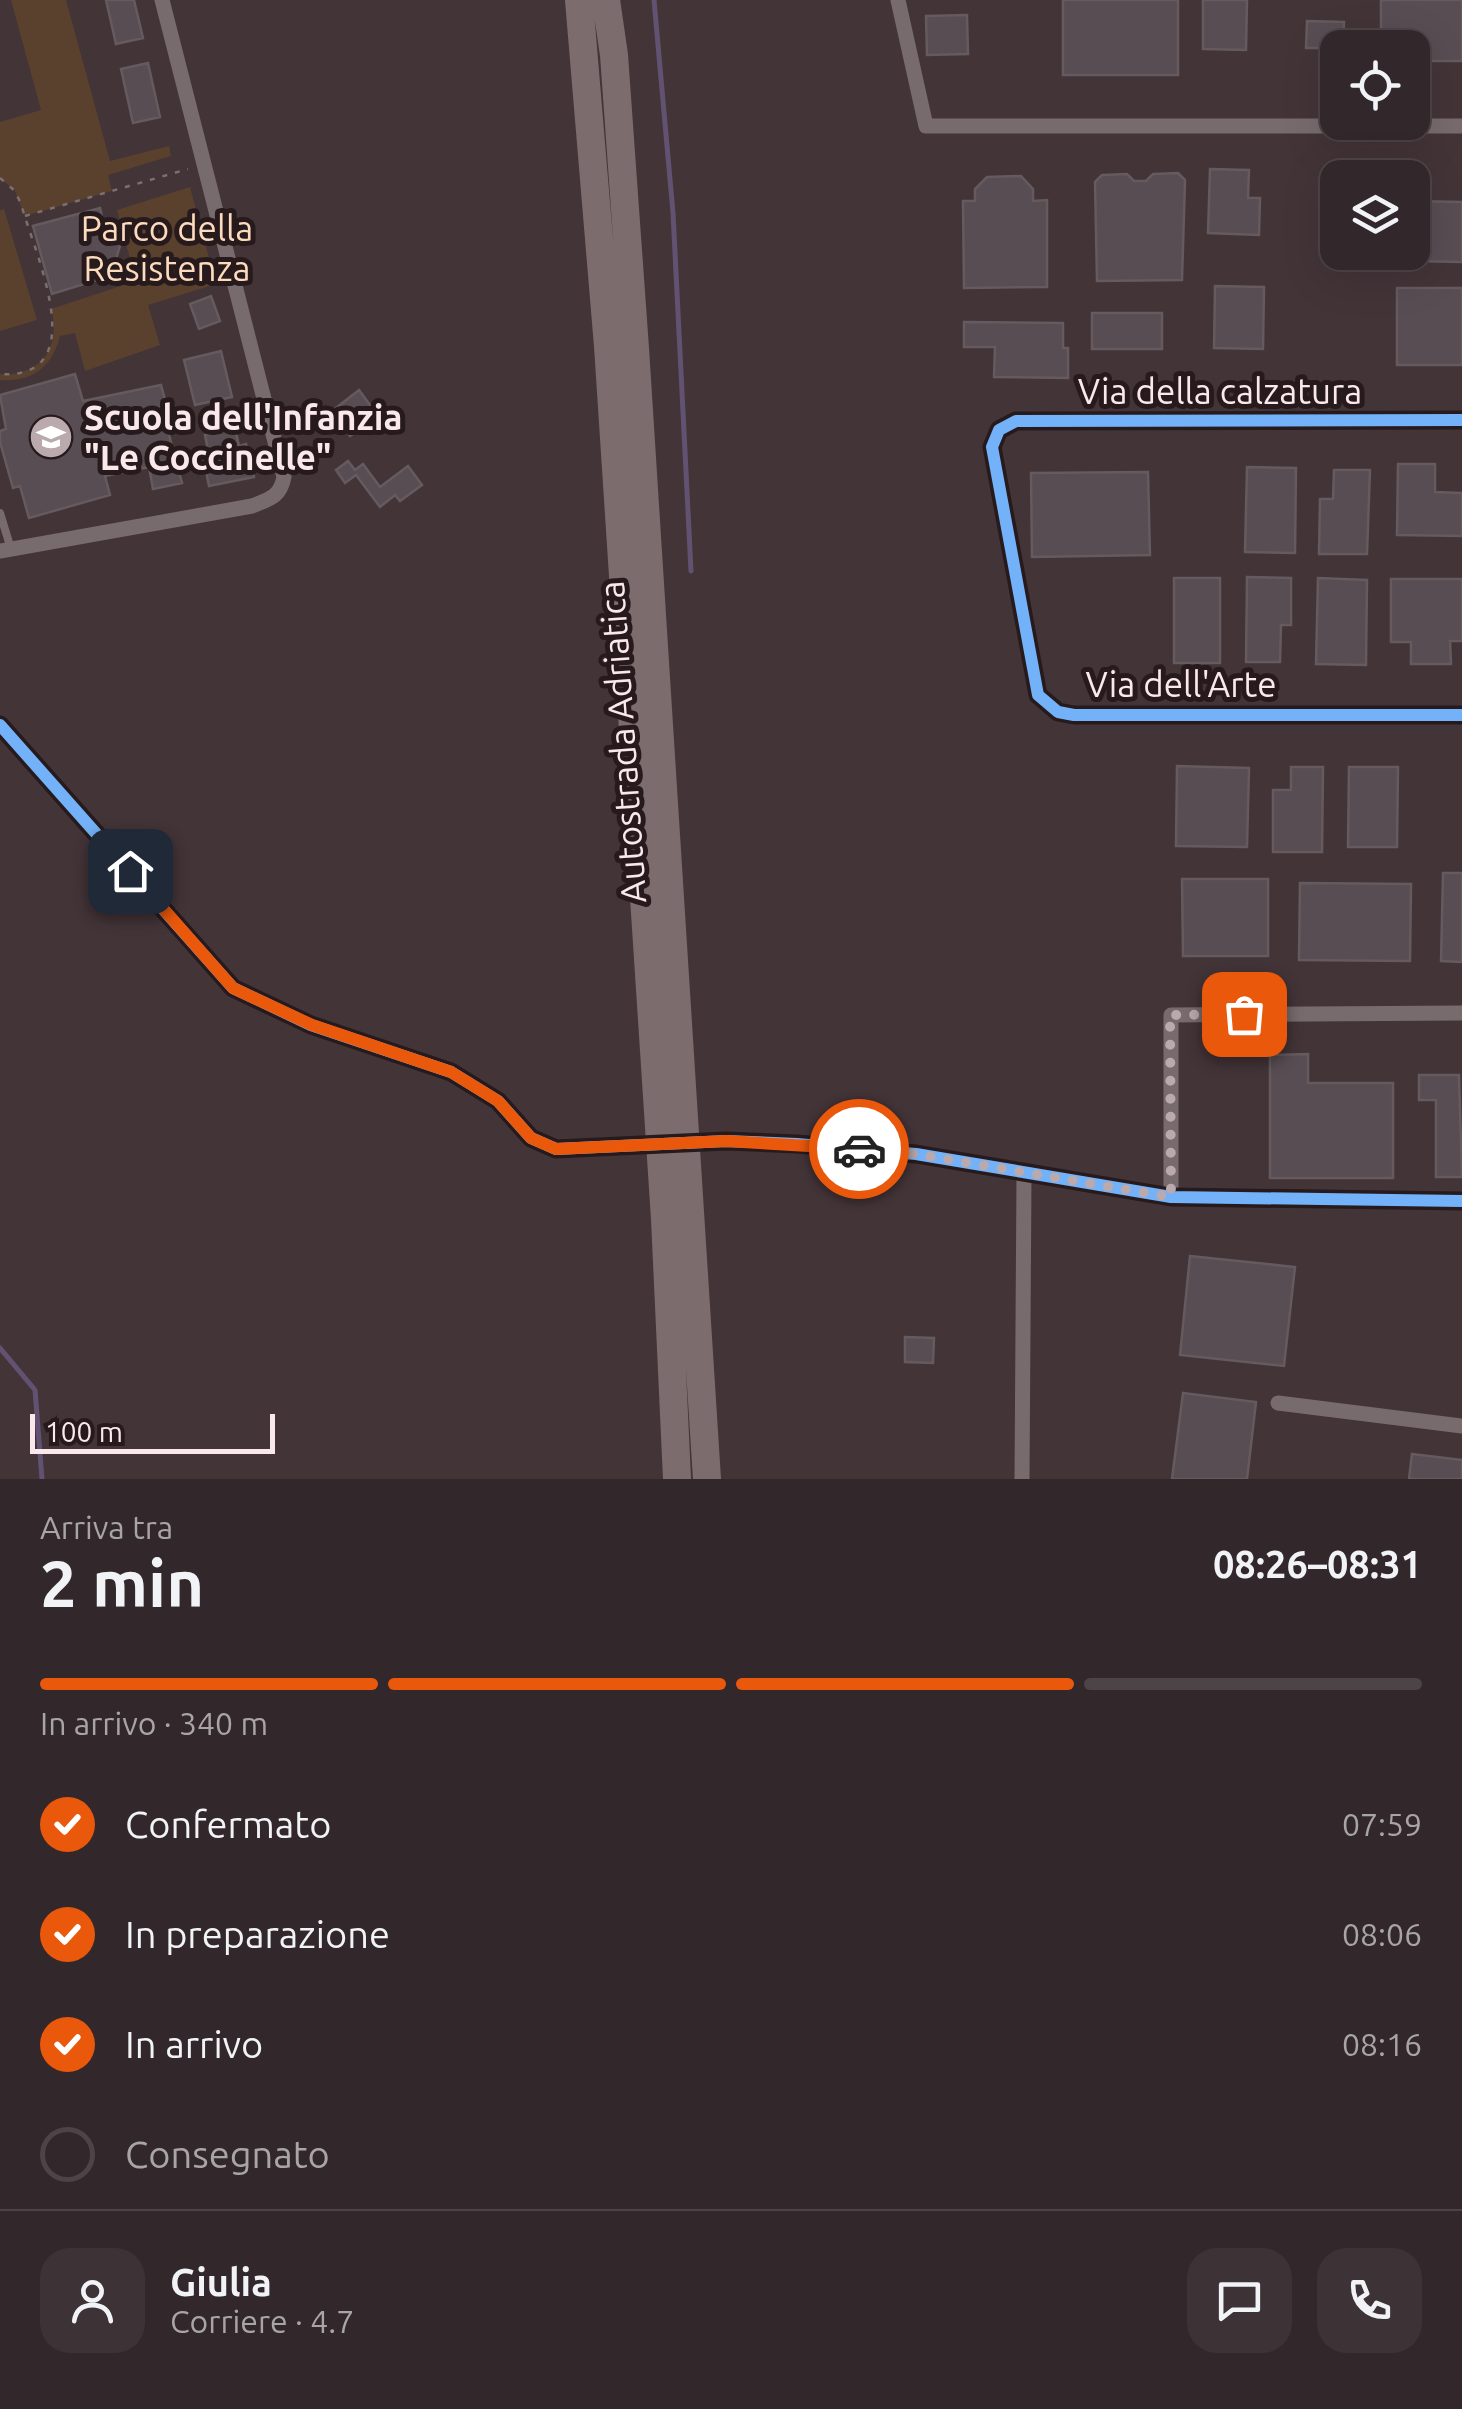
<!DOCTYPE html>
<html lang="it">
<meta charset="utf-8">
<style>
body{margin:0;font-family:Ubuntu,sans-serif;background:#3d3336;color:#f1f3f6;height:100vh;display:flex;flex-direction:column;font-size:38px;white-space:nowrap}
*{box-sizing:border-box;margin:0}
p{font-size:32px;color:#a8a5a8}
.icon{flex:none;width:55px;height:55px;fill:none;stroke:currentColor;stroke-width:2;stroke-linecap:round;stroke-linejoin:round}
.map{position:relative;height:1479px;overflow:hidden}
.panel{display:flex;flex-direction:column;background:#32272a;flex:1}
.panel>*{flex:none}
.tools{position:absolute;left:1320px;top:30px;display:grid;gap:20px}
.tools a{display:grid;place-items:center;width:110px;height:110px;border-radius:20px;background:#32272a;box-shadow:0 10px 40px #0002,0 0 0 2px #4d4447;font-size:50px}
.scale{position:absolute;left:30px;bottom:25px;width:245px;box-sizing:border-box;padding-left:10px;border:5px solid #fae8ec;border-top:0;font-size:28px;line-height:35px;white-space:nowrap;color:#fae8ec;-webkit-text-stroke:8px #271a1d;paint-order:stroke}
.pin{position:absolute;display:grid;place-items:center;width:85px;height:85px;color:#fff;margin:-42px;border-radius:20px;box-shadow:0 5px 15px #0006}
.courier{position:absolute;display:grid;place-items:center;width:100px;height:100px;margin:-50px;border:8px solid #ea580c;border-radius:50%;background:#fff;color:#222;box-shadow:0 2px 12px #0007}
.headline em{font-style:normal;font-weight:600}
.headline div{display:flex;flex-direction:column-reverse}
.headline{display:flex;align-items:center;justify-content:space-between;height:170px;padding:0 40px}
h1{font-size:65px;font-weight:600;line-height:75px}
.bar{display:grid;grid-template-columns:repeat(4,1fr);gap:15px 10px;align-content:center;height:120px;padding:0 40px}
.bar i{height:12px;border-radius:8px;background:#4d4447}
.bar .current{background:#ea580c}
.bar p{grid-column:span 4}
.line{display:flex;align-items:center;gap:25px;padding:0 40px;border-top:2px solid #4d4447}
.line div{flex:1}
.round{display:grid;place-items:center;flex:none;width:105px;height:105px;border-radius:30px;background:#3d3336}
ol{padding:0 40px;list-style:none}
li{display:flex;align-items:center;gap:30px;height:110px}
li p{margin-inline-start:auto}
li .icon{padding:10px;border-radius:50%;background:#ea580c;color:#fff;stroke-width:4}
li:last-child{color:#a8a5a8}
li i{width:55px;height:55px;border:5px solid #4d4447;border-radius:50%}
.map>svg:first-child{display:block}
</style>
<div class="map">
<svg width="1462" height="1479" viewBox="0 0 1462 1479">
<rect width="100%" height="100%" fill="#433438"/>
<path fill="#59412e" d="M 11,0 L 66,0 L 110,161 L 169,146 L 171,156 L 108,175 L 112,191 L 25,216 L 15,191 L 0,178 L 0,122 L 41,110 Z
M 190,187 L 216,284 L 148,305 L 160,345 L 85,371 L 75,333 L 60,336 C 52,367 33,382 0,380 L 0,374 C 40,377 62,347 51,309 L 136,281 L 117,210 Z
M 4,209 L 37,320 L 0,331 L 0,210 Z"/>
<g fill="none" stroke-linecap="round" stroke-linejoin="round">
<path stroke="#625271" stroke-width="5" d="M 654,0 L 673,213 L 691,571
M 0,1348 L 35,1390 L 42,1479"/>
</g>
<path fill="#584d52" stroke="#655a5e" stroke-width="2.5" d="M 106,0 L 134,0 L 143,38 L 116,44 Z
M 1063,0 L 1178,0 L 1178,75 L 1063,75 Z
M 1203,0 L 1247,0 L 1246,50 L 1203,49 Z
M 1381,0 L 1462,0 L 1462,61 L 1412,61 L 1412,48 L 1381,48 Z
M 967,15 L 968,54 L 927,55 L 926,16 Z
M 1307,21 L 1344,22 L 1343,48 L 1306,48 Z
M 148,63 L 160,117 L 133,123 L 121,69 Z
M 1210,169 L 1249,170 L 1248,198 L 1260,198 L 1259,235 L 1208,233 Z
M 1178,173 L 1185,180 L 1182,280 L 1097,281 L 1095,182 L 1102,175 L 1127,174 L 1134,181 L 1146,181 L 1153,174 Z
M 1021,176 L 1033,189 L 1033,201 L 1047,200 L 1047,287 L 964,288 L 963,201 L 975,201 L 975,189 L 987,177 Z
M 1412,201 L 1462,202 L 1462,262 L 1412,261 Z
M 100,208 L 103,221 L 117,229 L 120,246 L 116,259 L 120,273 L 52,294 L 33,226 Z
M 1215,286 L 1264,287 L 1263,349 L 1214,348 Z
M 1397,288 L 1462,288 L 1462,365 L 1397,365 Z
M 211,296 L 220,321 L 199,329 L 190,304 Z
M 1092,313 L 1162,313 L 1162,349 L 1092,349 Z
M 964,322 L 1063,323 L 1063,348 L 1068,348 L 1068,378 L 994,377 L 995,347 L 964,347 Z
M 221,351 L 232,397 L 195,405 L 184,360 Z
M 75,374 L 83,401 L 161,385 L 169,415 L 164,416 L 182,483 L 153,489 L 149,467 L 105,476 L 110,495 L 29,518 L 20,486 L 13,488 L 0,442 L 0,431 L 6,429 L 0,395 Z
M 359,390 L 378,416 L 350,436 L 332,411 Z
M 235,428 L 239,446 L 246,444 L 254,477 L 209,486 L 204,461 L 210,460 L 205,435 Z
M 348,461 L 355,470 L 363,464 L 380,487 L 408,466 L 422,485 L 400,501 L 395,495 L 380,507 L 356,475 L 345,483 L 336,470 Z
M 1398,464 L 1435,464 L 1435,492 L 1462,493 L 1462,536 L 1397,535 Z
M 1247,467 L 1296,468 L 1295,553 L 1245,552 Z
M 1334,470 L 1370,470 L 1367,554 L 1319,554 L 1320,499 L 1333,499 Z
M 1148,472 L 1150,555 L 1032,557 L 1031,473 Z
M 1247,577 L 1291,578 L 1291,625 L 1281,625 L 1280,662 L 1246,662 Z
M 1174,578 L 1220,578 L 1220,663 L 1174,663 Z
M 1318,578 L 1367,580 L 1366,665 L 1316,664 Z
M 1391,579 L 1462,579 L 1462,641 L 1450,641 L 1451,664 L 1411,664 L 1411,642 L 1391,642 Z
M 1177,766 L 1249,768 L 1247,847 L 1176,846 Z
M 1291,767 L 1323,767 L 1322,852 L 1273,852 L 1273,790 L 1291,790 Z
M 1349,767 L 1398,767 L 1397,847 L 1348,847 Z
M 1443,873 L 1462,873 L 1462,962 L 1441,961 Z
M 1182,879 L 1268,879 L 1268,956 L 1183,956 Z
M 1300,883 L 1411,884 L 1410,961 L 1299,960 Z
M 1308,1054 L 1308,1083 L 1393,1083 L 1393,1178 L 1270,1178 L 1270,1055 Z
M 1419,1075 L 1459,1075 L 1462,1177 L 1436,1177 L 1436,1100 L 1419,1100 Z
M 1190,1256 L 1295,1267 L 1284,1366 L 1180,1355 Z
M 905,1337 L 934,1338 L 933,1363 L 905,1362 Z
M 1183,1393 L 1256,1402 L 1247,1479 L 1172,1479 Z
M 1412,1454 L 1462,1460 L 1462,1479 L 1409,1479 Z"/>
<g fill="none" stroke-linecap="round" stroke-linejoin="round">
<path stroke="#7a6f71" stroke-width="2.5" stroke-dasharray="5 8" stroke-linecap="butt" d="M 0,178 L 15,191 L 21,204 C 34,252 95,380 0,374
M 25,216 L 188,169"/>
<path stroke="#786b6e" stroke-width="8" d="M 0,513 L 11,549"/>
<path stroke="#786b6e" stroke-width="15" d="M 898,0 L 926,126 L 1462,126
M 1462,420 L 1016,421 L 999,430 L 992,447 L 1038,695 L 1058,712 L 1074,715 L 1462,715
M 0,551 L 252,506 C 270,499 280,497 284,477 L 162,0
M 0,725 L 233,988 L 311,1025 L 451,1072 L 498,1101 L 531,1138 L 556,1149 L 726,1141 L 797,1144 L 916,1154 L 1171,1197 L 1462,1201
M 1171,1197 L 1171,1015 L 1462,1013
M 1278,1403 L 1462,1426
M 1022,1479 L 1024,1175"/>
<path stroke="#7c6c6d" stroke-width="28" d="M 579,0 L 608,346 L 665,1219 L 677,1479
M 606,0 L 614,55 L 635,348 L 707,1479"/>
<g stroke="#271a1d" stroke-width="19">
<path id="cycleway" d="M 1462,420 L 1016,421 L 999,430 L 992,447 L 1038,695 L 1058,712 L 1074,715 L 1462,715
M 0,725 L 233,988 L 311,1025 L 451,1072 L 498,1101 L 531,1138 L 556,1149 L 726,1141 L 797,1144 L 916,1154 L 1171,1197 L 1462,1201"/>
</g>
<use href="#cycleway" stroke="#73b2f8" stroke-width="12"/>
</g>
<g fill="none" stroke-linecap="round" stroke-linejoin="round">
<path stroke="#baa9ad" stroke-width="10" stroke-dasharray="0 18" d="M 859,1149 L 916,1154 L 1171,1197 L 1170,1015 L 1244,1014"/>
<path stroke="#ea580c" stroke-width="12" d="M 130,871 L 233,988 L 312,1025 L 451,1072 L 498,1101 L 531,1138 L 556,1149 L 726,1141 L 859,1149"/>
</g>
<defs>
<g id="school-disc" transform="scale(2.25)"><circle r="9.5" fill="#baa9ad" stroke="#271a1d"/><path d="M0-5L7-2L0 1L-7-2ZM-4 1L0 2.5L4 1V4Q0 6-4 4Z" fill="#fff"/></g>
</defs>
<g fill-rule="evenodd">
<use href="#school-disc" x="51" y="437"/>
</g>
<g text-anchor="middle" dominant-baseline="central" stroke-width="10" stroke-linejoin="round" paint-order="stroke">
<g font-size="35" fill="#fbdabd" stroke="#271a1d">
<text x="167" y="228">Parco della<tspan x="167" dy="40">Resistenza</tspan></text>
</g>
<g font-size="35" fill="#fae8ec" stroke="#271a1d">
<text x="1220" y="391">Via della calzatura</text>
<text x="1181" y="684">Via dell'Arte</text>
<text transform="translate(622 742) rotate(-94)">Autostrada Adriatica</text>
</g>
<g font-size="35" font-weight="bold" fill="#fae8ec" stroke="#271a1d" text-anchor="start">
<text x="84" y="417">Scuola dell'Infanzia<tspan x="84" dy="40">"Le Coccinelle"</tspan></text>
</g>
</g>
</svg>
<div class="tools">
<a><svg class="icon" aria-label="locate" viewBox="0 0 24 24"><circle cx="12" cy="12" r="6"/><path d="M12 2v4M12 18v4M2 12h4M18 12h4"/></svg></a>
<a><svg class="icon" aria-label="layers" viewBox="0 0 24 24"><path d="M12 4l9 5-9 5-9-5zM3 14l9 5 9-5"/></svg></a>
</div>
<div class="scale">100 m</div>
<div class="pin" style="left:1244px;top:1014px;background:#ea580c"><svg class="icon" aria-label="bag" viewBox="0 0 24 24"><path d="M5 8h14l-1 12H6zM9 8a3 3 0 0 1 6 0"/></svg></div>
<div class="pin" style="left:130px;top:871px;background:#1f2937"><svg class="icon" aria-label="home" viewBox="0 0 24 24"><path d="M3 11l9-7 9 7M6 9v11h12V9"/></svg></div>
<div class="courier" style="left:859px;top:1149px"><svg class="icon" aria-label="car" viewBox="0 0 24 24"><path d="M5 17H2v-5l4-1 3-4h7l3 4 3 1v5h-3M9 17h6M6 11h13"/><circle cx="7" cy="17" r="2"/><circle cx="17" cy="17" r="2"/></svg></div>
</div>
<section class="panel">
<div class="headline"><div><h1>2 min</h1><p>Arriva tra</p></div><em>08:26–08:31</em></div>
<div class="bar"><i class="current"></i><i class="current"></i><i class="current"></i><i></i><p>In arrivo · 340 m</p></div>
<ol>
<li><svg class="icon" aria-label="check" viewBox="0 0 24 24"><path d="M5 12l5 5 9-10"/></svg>Confermato<p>07:59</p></li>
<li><svg class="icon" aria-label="check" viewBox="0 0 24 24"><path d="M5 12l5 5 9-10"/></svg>In preparazione<p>08:06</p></li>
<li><svg class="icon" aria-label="check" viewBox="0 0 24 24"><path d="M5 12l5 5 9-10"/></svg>In arrivo<p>08:16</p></li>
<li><i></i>Consegnato</li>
</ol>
<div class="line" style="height:180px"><a class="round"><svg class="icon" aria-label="person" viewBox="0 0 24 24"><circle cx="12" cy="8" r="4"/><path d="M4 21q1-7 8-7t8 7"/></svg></a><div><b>Giulia</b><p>Corriere · 4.7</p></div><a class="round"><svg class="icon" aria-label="chat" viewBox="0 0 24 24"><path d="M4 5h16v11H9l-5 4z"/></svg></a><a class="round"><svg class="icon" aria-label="phone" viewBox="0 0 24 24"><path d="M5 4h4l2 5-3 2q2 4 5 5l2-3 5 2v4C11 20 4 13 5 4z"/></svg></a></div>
</section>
